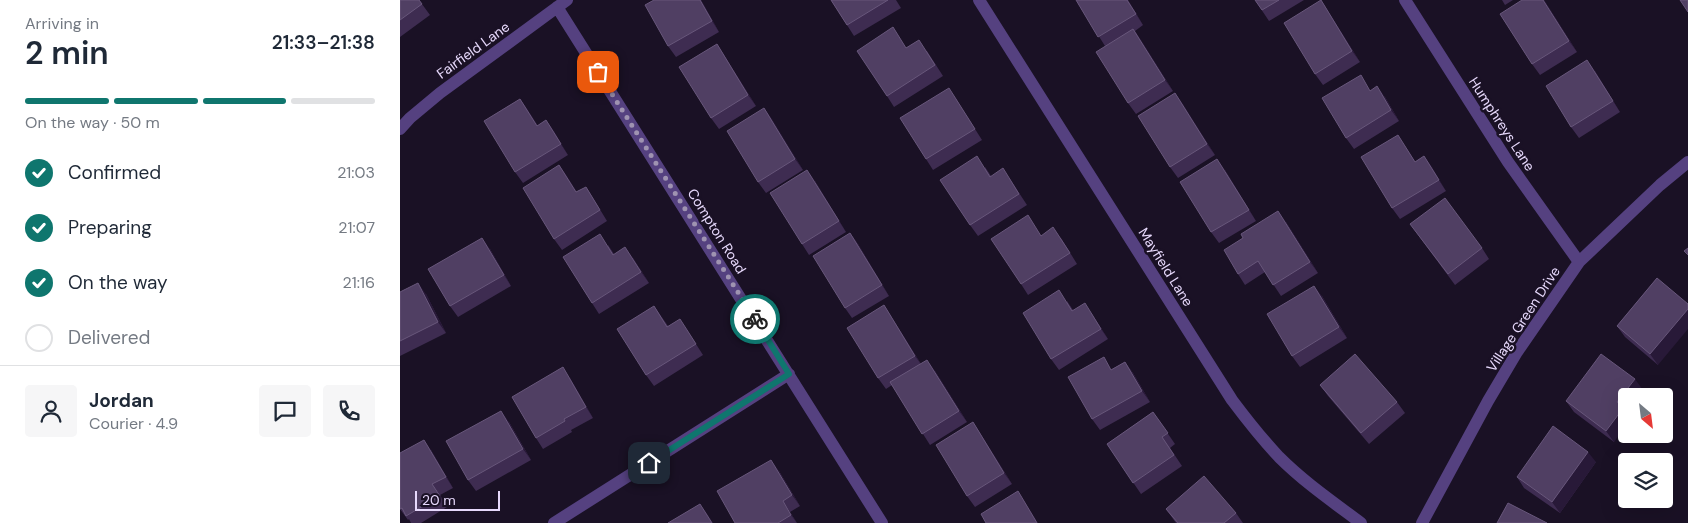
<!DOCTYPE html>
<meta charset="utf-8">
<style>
body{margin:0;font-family:"DM Sans",sans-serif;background:#f6f6f7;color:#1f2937;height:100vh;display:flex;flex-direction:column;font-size:19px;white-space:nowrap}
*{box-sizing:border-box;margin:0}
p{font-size:16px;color:#747a83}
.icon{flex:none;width:28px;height:28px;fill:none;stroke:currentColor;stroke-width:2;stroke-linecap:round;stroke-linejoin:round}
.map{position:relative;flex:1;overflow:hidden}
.details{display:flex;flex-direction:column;background:#fff;width:400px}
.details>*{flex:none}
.needle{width:32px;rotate:152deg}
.buttons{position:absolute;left:1218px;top:388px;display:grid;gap:10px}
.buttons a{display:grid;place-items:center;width:55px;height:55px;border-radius:5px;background:#fff;box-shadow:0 5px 20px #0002;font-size:25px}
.scale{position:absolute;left:15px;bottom:12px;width:85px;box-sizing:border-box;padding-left:5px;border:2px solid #e7d9fc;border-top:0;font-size:14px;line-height:18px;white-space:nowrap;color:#e7d9fc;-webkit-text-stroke:4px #1a1125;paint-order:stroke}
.pin{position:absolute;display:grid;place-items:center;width:42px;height:42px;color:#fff;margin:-21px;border-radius:10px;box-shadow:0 2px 8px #0006}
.courier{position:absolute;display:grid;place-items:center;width:50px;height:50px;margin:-25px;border:4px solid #0f766e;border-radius:50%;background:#fff;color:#222;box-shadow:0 1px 6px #0007}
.overview em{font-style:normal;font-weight:600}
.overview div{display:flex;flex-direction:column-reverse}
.overview{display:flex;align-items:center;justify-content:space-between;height:85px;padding:0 25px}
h1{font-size:32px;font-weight:600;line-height:38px}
.bar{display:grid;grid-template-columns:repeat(4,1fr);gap:8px 5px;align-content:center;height:60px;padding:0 25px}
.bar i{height:6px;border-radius:4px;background:#e0e1e3}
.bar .current{background:#0f766e}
.bar p{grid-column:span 4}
.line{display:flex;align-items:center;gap:12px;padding:0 25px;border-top:1px solid #e0e1e3}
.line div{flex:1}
.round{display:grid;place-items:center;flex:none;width:52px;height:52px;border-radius:5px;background:#f6f6f7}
ol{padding:0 25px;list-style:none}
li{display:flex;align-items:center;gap:15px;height:55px}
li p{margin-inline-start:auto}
li .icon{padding:5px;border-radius:50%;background:#0f766e;color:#fff;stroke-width:4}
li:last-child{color:#747a83}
li i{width:28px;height:28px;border:2px solid #e0e1e3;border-radius:50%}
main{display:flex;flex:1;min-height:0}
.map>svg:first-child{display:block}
</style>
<main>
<section class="details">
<div class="overview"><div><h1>2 min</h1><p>Arriving in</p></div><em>21:33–21:38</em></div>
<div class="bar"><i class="current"></i><i class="current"></i><i class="current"></i><i></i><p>On the way · 50 m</p></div>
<ol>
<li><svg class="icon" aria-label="check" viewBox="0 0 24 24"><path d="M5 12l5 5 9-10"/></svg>Confirmed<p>21:03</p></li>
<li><svg class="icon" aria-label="check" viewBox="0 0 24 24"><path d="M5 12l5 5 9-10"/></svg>Preparing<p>21:07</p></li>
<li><svg class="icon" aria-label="check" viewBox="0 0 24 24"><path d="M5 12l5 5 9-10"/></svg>On the way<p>21:16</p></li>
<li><i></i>Delivered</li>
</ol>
<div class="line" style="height:90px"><a class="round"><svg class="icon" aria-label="person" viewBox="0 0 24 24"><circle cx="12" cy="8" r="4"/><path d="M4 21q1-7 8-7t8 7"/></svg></a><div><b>Jordan</b><p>Courier · 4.9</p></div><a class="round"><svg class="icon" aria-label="chat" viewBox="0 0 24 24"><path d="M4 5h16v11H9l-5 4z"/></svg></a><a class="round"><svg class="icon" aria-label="phone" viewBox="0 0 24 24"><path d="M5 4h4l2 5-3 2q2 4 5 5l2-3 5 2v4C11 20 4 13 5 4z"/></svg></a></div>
</section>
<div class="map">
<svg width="1288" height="523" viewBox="0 0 1288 523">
<rect width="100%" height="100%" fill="#1a1125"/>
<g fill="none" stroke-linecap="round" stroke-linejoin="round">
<path stroke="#554180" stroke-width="12" d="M 579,0 L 832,400 C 847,420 862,439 879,457 C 904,482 933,502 961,523
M 1005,0 L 1108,162 L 1179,262
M 157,7 L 482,523
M 0,129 L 10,118 L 40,93 L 167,0
M 154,523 L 389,374
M 1022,523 L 1088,401 L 1117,352 L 1179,262 L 1260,185 L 1288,162"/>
</g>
<path fill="#3e2c51" d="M 0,0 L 19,0 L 30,15 L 0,37 Z
M 254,0 L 301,0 L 319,32 L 276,57 L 268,46 Z
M 431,0 L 496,0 L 501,8 L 454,36 Z
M 676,0 L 728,0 L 743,25 L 735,31 L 773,91 L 736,114 L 728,103 L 705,46 Z
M 855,0 L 904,0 L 869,21 Z
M 921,0 L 960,62 L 923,85 L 915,74 Z
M 1102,0 L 1113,0 L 1105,5 Z
M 1122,0 L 1144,0 L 1177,52 L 1140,75 L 1132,64 Z
M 317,44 L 356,106 L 319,129 L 311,118 Z
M 507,47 L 527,51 L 543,76 L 494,107 L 487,96 Z
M 1195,71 L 1220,112 L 1179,138 L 1171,127 Z
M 971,90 L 985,97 L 999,121 L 954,149 L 946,138 Z
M 775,93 L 815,155 L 778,178 L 770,167 Z
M 120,99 L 138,126 L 146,120 L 168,155 L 123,183 L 115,172 Z
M 556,99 L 582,140 L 533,170 L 526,159 Z
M 364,108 L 403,170 L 366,193 L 358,182 Z
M 1005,146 L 1015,162 L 1024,156 L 1046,191 L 1000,219 L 992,208 Z
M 159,165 L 176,192 L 186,187 L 193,198 L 207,221 L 162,250 L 154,239 Z
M 585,167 L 591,176 L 610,179 L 627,205 L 578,236 L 570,225 Z
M 825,170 L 856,221 L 819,243 L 811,232 Z
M 415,181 L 446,232 L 409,255 L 402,244 Z
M 886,222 L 918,273 L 881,296 L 865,272 L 845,285 L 838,274 Z
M 1010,224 L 1082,248 L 1089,259 L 1055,285 Z
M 450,233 L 458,244 L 489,296 L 452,318 L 445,308 Z
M 641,235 L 661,238 L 677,264 L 628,295 L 621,284 Z
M 208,245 L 214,254 L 233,258 L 249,283 L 199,314 L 192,303 Z
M 90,249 L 111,286 L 58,317 L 50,306 Z
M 1257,278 L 1258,365 L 1225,337 L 1217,326 Z
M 0,292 L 26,294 L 46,333 L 0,356 Z
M 922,296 L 947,338 L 900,367 L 892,356 Z
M 667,301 L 673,310 L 692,314 L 708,339 L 659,370 L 651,359 Z
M 484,305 L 521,364 L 535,371 L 567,422 L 530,445 L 492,385 L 486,389 L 478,378 Z
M 254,306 L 268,326 L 287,330 L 303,355 L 254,386 L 246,375 Z
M 725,362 L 733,373 L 750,402 L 700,430 L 692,419 L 712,369 Z
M 170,378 L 193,418 L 171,430 L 172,432 L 143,449 L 136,438 Z
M 920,385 L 997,402 L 1005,413 L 969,444 L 928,396 Z
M 1243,390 L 1226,396 L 1214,442 L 1174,412 L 1166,401 Z
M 753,412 L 775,444 L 770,448 L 782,466 L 741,494 L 707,444 Z
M 109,422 L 131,460 L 76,491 L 68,480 Z
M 573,422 L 580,433 L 612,484 L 575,507 L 567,496 Z
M 31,450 L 53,488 L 40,495 L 47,507 L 21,523 L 11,523 L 9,519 L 8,520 L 0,509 Z
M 1196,462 L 1160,513 L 1124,488 L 1117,477 Z
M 379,471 L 400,506 L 390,512 L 397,523 L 335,523 Z
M 766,509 L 836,513 L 843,523 L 776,523 Z"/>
<path fill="#281938" d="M 300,0 L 301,0 L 319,32 L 312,21 Z
M 727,0 L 728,0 L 743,25 L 736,14 Z
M 921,0 L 928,11 L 960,62 L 952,51 Z
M 1143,0 L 1144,0 L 1177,52 L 1169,41 Z
M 733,29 L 741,40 L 773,91 L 765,80 Z
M 317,44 L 324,55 L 356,106 L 348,95 Z
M 1187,60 L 1195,71 L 1220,112 L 1213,101 Z
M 977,86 L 985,97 L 999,121 L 991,110 Z
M 775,93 L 783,104 L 815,155 L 807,144 Z
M 120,99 L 128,110 L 145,137 L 137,126 Z
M 364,108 L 372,119 L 403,170 L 395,159 Z
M 146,120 L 154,131 L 168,155 L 161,144 Z
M 1024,156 L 1032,167 L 1046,191 L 1039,180 Z
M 817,159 L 825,170 L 856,221 L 849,210 Z
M 159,165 L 167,176 L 184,203 L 176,192 Z
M 407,170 L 415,181 L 446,232 L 439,221 Z
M 878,211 L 886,222 L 918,273 L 910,262 Z
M 450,233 L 458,244 L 489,296 L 482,285 Z
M 82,238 L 90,249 L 111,286 L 104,275 Z
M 225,247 L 233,258 L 249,283 L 241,272 Z
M 18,283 L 26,294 L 46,333 L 38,322 Z
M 914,286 L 922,296 L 947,338 L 939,327 Z
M 685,303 L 692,314 L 708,339 L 701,329 Z
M 484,305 L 491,316 L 523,367 L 515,356 Z
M 1288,309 L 1288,329 L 1258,365 L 1250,354 Z
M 527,360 L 535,371 L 567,422 L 559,411 Z
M 725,362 L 733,373 L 750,402 L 742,391 Z
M 163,367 L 170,378 L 193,418 L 186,407 Z
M 1235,379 L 1243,390 L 1238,396 L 1226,396 L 1226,425 L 1214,442 L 1206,431 L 1217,402 Z
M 101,411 L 109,422 L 131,460 L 123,449 Z
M 573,422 L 580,433 L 612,484 L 604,473 Z
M 24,440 L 31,450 L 53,488 L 46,477 Z
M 1188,452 L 1196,462 L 1160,513 L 1152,502 Z
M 371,460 L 379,471 L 400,506 L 392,495 Z
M 32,484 L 40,495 L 47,507 L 40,496 Z
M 618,491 L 625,502 L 638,523 L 637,523 Z
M 383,501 L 397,523 L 391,515 Z
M 300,504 L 308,515 L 313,523 L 312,523 Z"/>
<path fill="#503f63" stroke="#68577b" d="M 0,0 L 19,0 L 22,4 L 0,20 Z
M 254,0 L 300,0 L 312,21 L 268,46 L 245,5 Z
M 431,0 L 488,0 L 447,25 Z
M 676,0 L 727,0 L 736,14 L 698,37 Z
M 855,0 L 879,0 L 862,10 Z
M 921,0 L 952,51 L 915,74 L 884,23 Z
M 1122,0 L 1143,0 L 1169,41 L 1132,64 L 1100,14 Z
M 1280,0 L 1288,0 L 1288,12 Z
M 493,27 L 506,48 L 519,40 L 535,65 L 487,96 L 457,51 Z
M 733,29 L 765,80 L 728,103 L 696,52 Z
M 317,44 L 348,95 L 311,118 L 279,67 Z
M 1187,60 L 1213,101 L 1171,127 L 1146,86 Z
M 961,75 L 970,91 L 977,86 L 991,110 L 946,138 L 922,98 Z
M 549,88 L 575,129 L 526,159 L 500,118 Z
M 775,93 L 807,144 L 770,167 L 738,116 Z
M 120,99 L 137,126 L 146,120 L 161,144 L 115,172 L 84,121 Z
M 364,108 L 395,159 L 358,182 L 327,131 Z
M 998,135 L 1015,162 L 1024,156 L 1039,180 L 992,208 L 961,157 Z
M 577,156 L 590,177 L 603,168 L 619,194 L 570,225 L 540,180 Z
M 817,159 L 849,210 L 811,232 L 780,182 Z
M 159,165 L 176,192 L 186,187 L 200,210 L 154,239 L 123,188 Z
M 407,170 L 439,221 L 402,244 L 370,193 Z
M 1045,198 L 1082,248 L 1048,274 L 1010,224 Z
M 878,211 L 910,262 L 873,285 L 858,261 L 838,274 L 824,250 L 843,238 L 841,234 Z
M 628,215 L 641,236 L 653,227 L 670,253 L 621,284 L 591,239 Z
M 450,233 L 482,285 L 445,308 L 413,256 Z
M 200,234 L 213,255 L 225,247 L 241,272 L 192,303 L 163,257 Z
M 82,238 L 104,275 L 50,306 L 28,269 Z
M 1288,248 L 1288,255 L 1284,251 Z
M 1257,278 L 1288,304 L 1288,309 L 1250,354 L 1217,326 Z
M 18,283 L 38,322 L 0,341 L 0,292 Z
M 914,286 L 939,327 L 892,356 L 867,314 Z
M 659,290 L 672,311 L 685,303 L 701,329 L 651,359 L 623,313 Z
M 484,305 L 515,356 L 478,378 L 447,328 Z
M 254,306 L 267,327 L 280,319 L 296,344 L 246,375 L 217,329 Z
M 955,354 L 997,402 L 961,433 L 920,385 Z
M 1201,354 L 1235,379 L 1217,402 L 1224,407 L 1206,431 L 1166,401 Z
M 704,357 L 711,370 L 725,362 L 742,391 L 692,419 L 668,377 Z
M 527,360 L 559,411 L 522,434 L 490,382 Z
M 163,367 L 186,407 L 164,419 L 165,421 L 136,438 L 112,397 Z
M 101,411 L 123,449 L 68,480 L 46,441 Z
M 753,412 L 768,433 L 762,437 L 774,455 L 733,483 L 707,444 Z
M 573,422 L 604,473 L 567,496 L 536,445 Z
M 1153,426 L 1188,452 L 1152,502 L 1117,477 Z
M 24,440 L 46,477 L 32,484 L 40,496 L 6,516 L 2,508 L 0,509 L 0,453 Z
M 371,460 L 392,495 L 383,501 L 391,515 L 378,523 L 335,523 L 317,491 Z
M 804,476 L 836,513 L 824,523 L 778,523 L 766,509 Z
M 618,491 L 637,523 L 586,523 L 581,514 Z
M 1108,503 L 1147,523 L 1097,523 Z
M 300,504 L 312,523 L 268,523 Z"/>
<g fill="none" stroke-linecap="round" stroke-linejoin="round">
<path stroke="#9f93b1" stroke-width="5" stroke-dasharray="0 9" d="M 198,72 L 355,319"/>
<path stroke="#0f766e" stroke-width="6" d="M 249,463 L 389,374 L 355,319"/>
</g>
<g text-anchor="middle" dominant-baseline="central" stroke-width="5" stroke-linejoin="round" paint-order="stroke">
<g font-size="14" fill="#e7d9fc" stroke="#1a1125">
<text transform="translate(73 50) rotate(-36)">Fairfield Lane</text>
<text transform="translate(1102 124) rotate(57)">Humphreys Lane</text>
<text transform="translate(317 231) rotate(58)">Compton Road</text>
<text transform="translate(766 267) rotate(58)">Mayfield Lane</text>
<text transform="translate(1123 319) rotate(-57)">Village Green Drive</text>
</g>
</g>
</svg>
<div class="buttons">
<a><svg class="needle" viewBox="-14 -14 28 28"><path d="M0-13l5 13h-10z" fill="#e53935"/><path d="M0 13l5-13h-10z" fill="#747a83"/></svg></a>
<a><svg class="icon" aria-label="layers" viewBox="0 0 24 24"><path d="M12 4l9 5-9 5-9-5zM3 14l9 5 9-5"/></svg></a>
</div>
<div class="scale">20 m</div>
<div class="pin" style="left:198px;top:72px;background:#ea580c"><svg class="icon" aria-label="bag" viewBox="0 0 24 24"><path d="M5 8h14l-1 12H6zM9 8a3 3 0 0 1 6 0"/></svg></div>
<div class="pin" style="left:249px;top:463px;background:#1f2937"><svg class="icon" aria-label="home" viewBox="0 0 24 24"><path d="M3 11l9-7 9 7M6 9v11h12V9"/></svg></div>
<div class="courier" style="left:355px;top:319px"><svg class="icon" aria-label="bike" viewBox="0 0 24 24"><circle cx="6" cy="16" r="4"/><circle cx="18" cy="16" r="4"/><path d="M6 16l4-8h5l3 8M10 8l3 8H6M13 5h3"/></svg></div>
</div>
</main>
